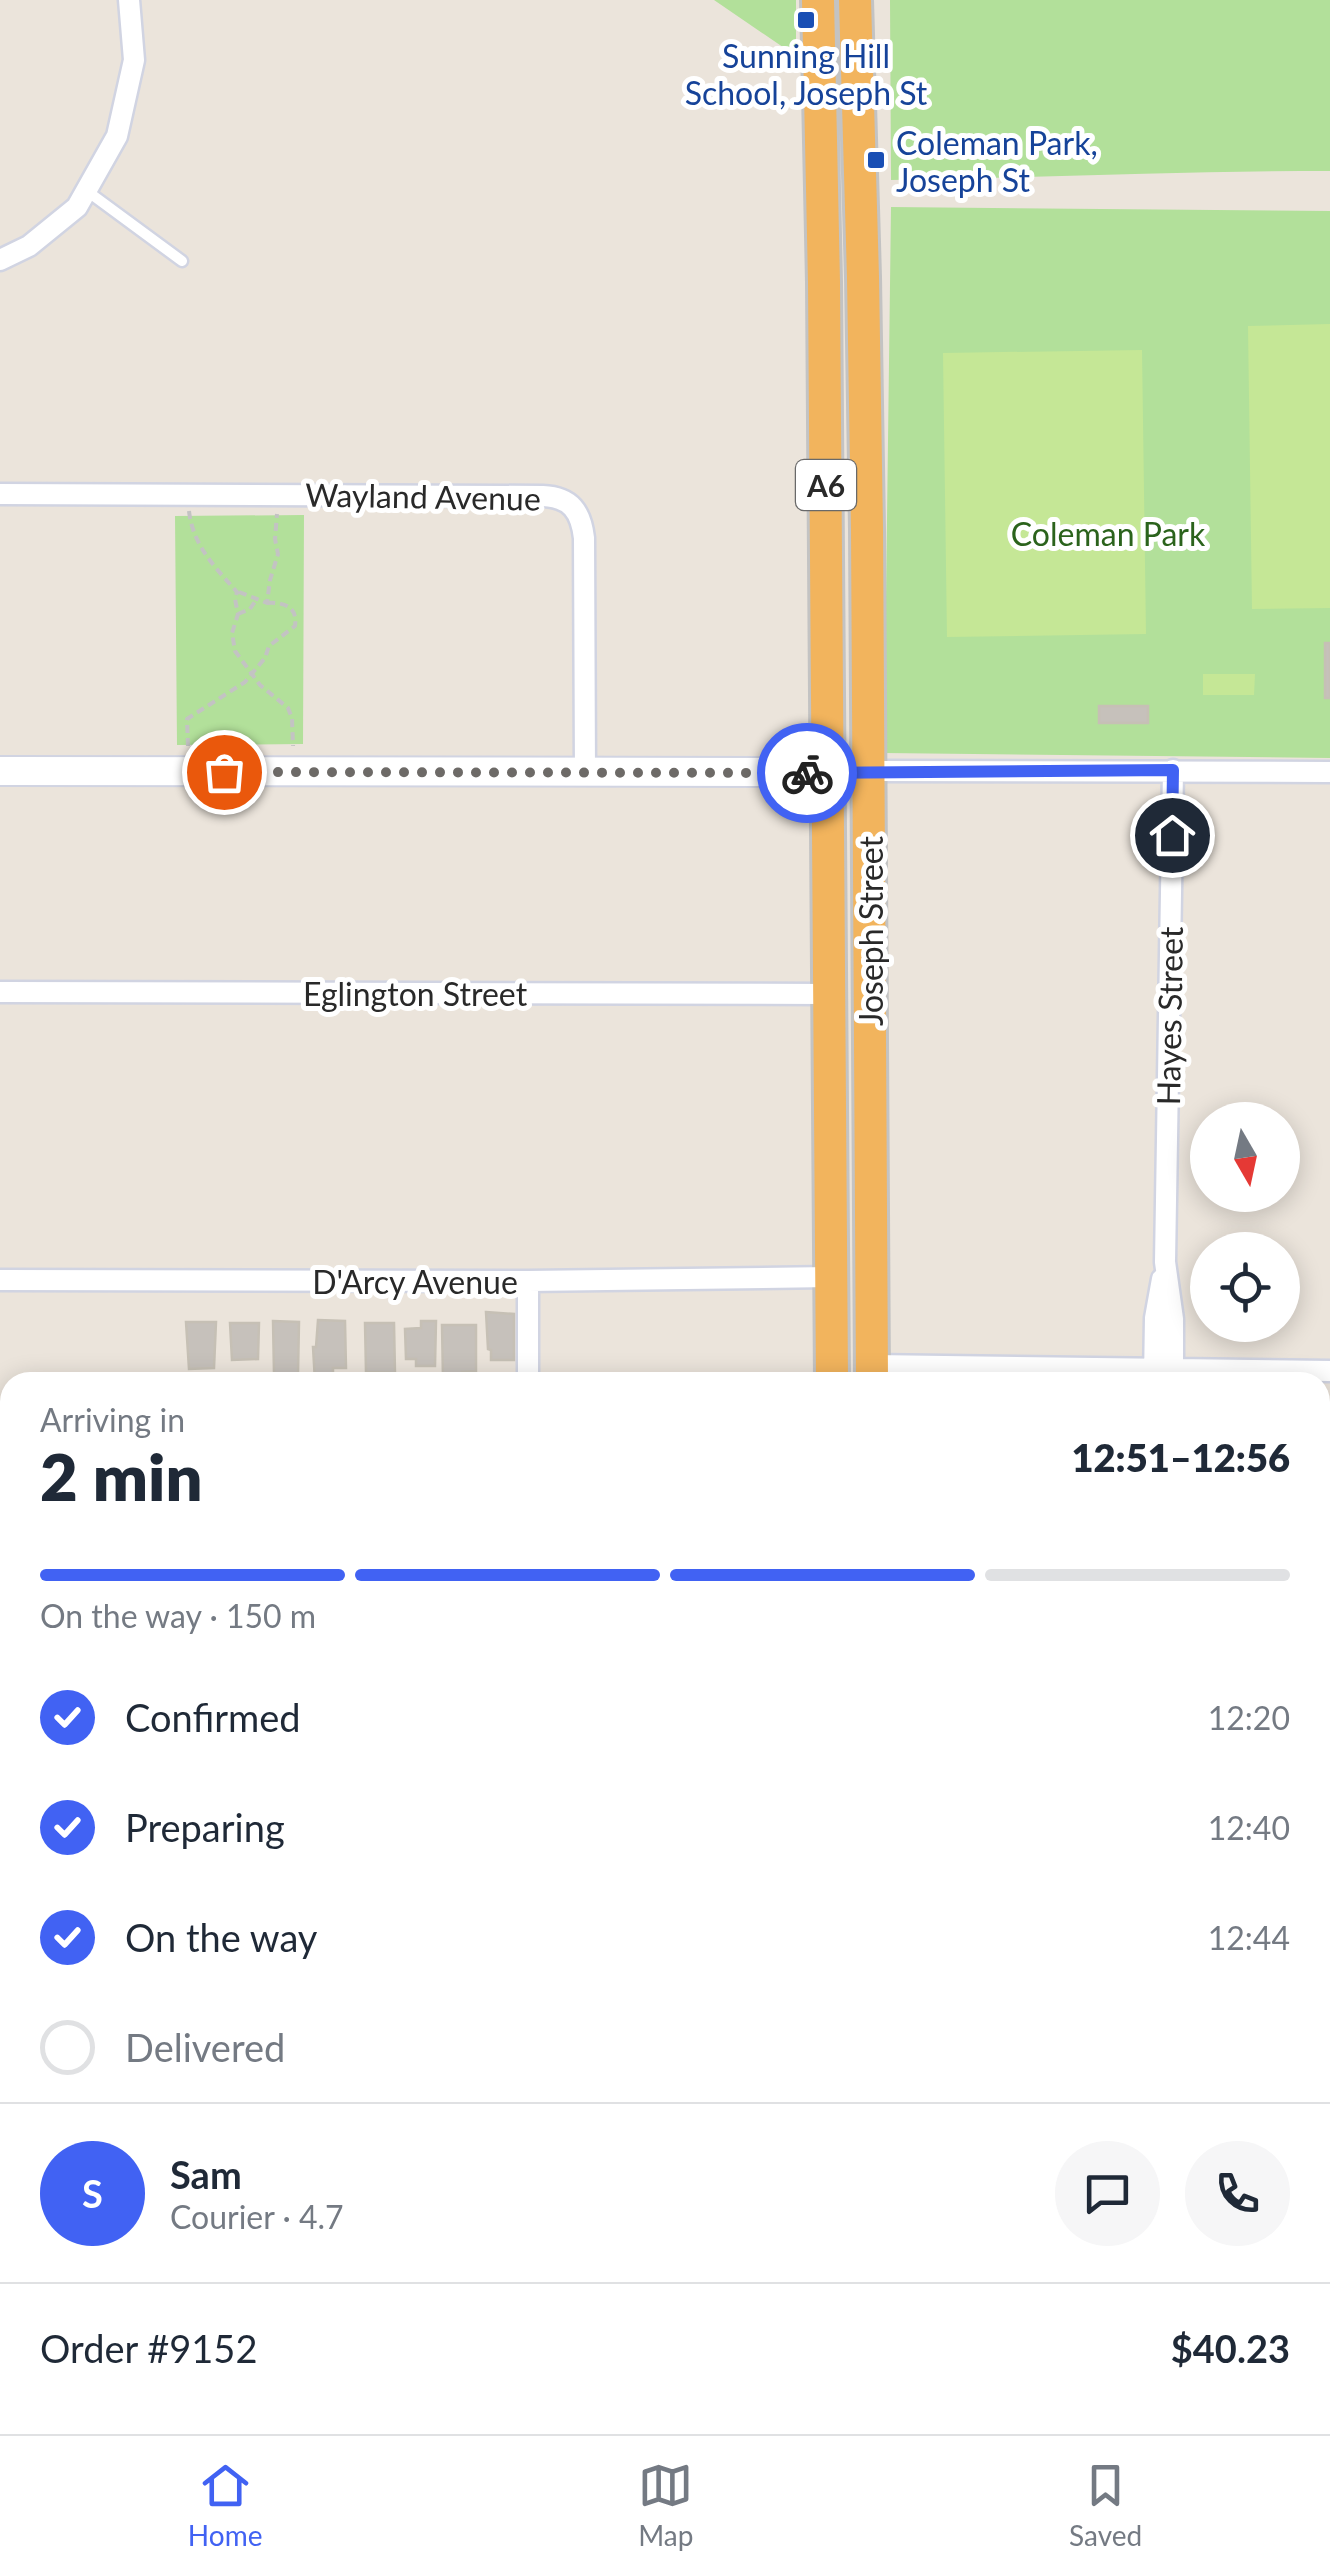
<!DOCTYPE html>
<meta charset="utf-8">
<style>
body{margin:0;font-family:Lato,sans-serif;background:#f6f6f7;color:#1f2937;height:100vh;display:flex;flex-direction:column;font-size:38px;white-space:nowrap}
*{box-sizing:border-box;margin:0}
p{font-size:32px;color:#747a83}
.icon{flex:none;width:55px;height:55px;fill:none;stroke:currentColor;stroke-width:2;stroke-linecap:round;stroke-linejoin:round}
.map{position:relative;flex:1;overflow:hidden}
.drawer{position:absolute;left:0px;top:1372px;width:1330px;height:1062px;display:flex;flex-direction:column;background:#fff;border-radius:30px 30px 0 0;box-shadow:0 5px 25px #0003}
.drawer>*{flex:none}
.needle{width:65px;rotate:171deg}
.buttons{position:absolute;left:1190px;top:1102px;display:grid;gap:20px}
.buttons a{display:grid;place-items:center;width:110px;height:110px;border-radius:50%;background:#fff;box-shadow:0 5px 25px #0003;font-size:50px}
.pin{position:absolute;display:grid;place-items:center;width:85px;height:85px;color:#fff;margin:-42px;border:5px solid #fff;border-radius:50%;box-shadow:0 2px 10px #0007}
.courier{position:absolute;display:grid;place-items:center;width:100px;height:100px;margin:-50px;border:8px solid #4162f3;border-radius:50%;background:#fff;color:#222;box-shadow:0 2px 12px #0007}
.overview em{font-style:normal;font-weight:800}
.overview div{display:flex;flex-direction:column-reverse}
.overview{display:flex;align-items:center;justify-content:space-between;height:170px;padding:0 40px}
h1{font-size:65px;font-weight:800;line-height:75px}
.bar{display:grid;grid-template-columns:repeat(4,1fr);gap:15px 10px;align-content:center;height:120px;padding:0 40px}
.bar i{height:12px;border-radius:8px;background:#e0e1e3}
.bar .selected{background:#4162f3}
.bar p{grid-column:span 4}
.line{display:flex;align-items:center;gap:25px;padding:0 40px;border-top:2px solid #e0e1e3}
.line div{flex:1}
.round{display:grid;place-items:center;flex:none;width:105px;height:105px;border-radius:52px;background:#f6f6f7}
ol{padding:0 40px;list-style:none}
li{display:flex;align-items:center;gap:30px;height:110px}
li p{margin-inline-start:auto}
li .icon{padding:10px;border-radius:50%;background:#4162f3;color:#fff;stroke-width:4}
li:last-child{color:#747a83}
li i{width:55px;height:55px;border:5px solid #e0e1e3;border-radius:50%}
.tab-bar{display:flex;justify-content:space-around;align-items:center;height:140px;border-top:2px solid #e0e1e3;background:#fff;font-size:28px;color:#747a83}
.tab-bar a{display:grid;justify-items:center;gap:5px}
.tab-bar .selected{color:#4162f3}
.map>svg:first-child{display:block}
</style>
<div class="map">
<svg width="1330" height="2434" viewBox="0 0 1330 2434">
<rect width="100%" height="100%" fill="#ebe4db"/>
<path fill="#b2e09a" d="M 714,0 L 796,0 L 796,56 Z
M 890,0 L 1330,0 L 1330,171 C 1184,171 1038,178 891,180 Z
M 891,207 L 1330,211 L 1330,758 L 884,753 Z
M 304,515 L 303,744 L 177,745 L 175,516 Z"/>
<path fill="#c5e796" d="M 1330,324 L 1330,608 L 1252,609 L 1248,326 Z
M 1142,350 L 1146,634 L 947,637 L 943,353 Z
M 1203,674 L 1255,674 L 1254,695 L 1203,695 Z"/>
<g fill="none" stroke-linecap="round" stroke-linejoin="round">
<path stroke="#72caea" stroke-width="6" d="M 0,1989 L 10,2005
M 306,2425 L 317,2434"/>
</g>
<path fill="#c6c1bb" stroke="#c6c0b5" stroke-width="2.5" d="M 1325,643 L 1330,643 L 1330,698 L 1325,698 Z
M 1099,706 L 1148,706 L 1148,723 L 1099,723 Z
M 486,1312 L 514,1314 L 514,1360 L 491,1360 L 491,1350 L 488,1349 Z
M 318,1320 L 345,1321 L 346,1368 L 333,1368 L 333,1382 L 315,1382 L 313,1347 L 316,1347 Z
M 273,1321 L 299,1322 L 298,1374 L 274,1374 Z
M 421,1321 L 436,1321 L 435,1366 L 416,1366 L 416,1359 L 406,1359 L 405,1329 L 421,1328 Z
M 186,1322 L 216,1322 L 214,1368 L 189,1369 Z
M 230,1323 L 259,1323 L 258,1359 L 232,1360 Z
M 365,1323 L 394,1323 L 395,1373 L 366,1372 Z
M 442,1325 L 476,1325 L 476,1371 L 462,1372 L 462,1379 L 443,1379 Z"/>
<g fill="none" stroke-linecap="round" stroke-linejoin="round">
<g stroke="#d1d4e2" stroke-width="15">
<path id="service" d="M 87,191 L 182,261
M 28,2425 L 28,2434
M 695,2425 L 695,2434
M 983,2425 L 983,2434
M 1230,2425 L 1230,2434"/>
</g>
<g stroke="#d1d4e2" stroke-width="25">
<path id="minor" d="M 0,260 L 29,246 L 77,207 L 117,136 L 134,60 L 129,0
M 0,494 L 543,496 C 571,497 581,512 584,538 L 585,773
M 1173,770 L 1165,1262 L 1173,1319 L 1173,1382
M 869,771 L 1330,772
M 0,992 L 829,994
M 0,1280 L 528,1281 L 831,1277
M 871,1365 L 1330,1371
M 1154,1379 L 1155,1318 L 1162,1279
M 528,1382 L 528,1281
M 0,1922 L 10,1922
M 1320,1928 L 1330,1928
M 552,2434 L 552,2425
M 1104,2434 L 1104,2425"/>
</g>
<g stroke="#d1d4e2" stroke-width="28">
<path id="tertiary" d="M 841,2425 L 841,2434"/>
</g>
<g stroke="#d1d4e2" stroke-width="32">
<path id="secondary" d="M 0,771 L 828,772"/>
</g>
<g stroke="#c3c3c3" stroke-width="38">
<path id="trunk" d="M 818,0 L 824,282 L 832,1382
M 855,0 L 863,277 L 867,529 L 872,1382
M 1320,2157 L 1330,2192
M 1314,2434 L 1314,2425"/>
</g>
<path stroke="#c3c3c3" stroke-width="4" stroke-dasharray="8 5" stroke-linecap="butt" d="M 189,511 C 193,546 215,567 237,592 L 235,599 L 238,614 L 232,633 L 235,651 L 260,685 L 288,708 L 292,718 L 293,746
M 239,592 L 267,603 L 270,580 L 278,554 L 275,539 L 277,514
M 238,614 L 250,609 L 256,600
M 188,746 L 187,719 L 245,682 L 265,658 L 269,646 L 295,626 C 298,606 283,602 267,603"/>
<use href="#service" stroke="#fff" stroke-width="10"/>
<use href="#minor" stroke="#fff" stroke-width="20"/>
<use href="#tertiary" stroke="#fff" stroke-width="22"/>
<use href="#secondary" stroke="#fff" stroke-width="28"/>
<use href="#trunk" stroke="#f2b45d" stroke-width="32"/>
</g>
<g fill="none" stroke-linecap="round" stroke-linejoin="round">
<path stroke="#6d6a67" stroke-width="10" stroke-dasharray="0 18" d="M 224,772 L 807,773"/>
<path stroke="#4162f3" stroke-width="12" d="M 807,773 L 1173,770 L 1172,835"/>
</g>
<g fill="#1a4fb4" stroke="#fff" stroke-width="4">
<rect x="796" y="10" width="20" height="20" rx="5"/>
<rect x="866" y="150" width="20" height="20" rx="5"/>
</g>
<g text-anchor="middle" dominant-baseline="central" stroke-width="10" stroke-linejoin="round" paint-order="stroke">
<rect fill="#fff" stroke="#696969" stroke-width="2.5" x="796" y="460" width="60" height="50" rx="8"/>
<g font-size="30" font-weight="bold" fill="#292929">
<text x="826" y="485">A6</text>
</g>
<g font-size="32" fill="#164399" stroke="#fff">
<text x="806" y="55">Sunning Hill<tspan x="806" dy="37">School, Joseph St</tspan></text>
<text x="896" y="142" text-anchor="start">Coleman Park,<tspan x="896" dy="37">Joseph St</tspan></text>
</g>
<g font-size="32" fill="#292929" stroke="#fff">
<text transform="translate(423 496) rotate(1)">Wayland Avenue</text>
<text transform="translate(870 931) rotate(-90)">Joseph Street</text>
<text x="415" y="993">Eglington Street</text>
<text transform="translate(1169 1016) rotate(-89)">Hayes Street</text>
<text x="415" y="1281">D'Arcy Avenue</text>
</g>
<g font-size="32" fill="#2b631c" stroke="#fff">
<text x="1108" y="533">Coleman Park</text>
</g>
</g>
</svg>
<div class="buttons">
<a><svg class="needle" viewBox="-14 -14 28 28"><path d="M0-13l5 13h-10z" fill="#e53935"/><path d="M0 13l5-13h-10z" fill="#747a83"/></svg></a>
<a><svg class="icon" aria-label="locate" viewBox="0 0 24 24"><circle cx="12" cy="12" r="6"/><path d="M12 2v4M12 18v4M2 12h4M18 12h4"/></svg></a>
</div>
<div class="pin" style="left:224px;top:772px;background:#ea580c"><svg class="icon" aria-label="bag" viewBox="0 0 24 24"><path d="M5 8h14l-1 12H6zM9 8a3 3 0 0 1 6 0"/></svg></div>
<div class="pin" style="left:1172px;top:835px;background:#1f2937"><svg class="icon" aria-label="home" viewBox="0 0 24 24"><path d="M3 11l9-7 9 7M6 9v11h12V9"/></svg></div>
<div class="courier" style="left:807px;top:773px"><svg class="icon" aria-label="bike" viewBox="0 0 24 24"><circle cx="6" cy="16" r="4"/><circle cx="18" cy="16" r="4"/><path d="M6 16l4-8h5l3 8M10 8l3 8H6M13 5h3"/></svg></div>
<section class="drawer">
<div class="overview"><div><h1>2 min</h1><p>Arriving in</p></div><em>12:51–12:56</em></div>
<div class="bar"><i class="selected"></i><i class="selected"></i><i class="selected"></i><i></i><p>On the way · 150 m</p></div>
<ol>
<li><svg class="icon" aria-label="check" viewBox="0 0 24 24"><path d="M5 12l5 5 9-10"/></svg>Confirmed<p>12:20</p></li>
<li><svg class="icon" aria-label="check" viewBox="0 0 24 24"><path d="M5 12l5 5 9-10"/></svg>Preparing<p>12:40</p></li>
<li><svg class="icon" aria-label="check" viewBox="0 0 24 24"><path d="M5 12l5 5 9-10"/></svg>On the way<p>12:44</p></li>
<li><i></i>Delivered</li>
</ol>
<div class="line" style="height:180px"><b class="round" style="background:#4162f3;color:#fff">S</b><div><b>Sam</b><p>Courier · 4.7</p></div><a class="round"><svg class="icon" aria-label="chat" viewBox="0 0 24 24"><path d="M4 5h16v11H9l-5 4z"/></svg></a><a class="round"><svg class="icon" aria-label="phone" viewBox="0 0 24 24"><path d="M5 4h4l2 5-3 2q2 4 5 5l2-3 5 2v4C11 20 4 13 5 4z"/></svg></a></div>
<div class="line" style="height:130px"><div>Order #9152</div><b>$40.23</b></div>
</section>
</div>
<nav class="tab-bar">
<a class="selected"><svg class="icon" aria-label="home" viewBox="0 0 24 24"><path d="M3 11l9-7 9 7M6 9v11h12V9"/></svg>Home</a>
<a><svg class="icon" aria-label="map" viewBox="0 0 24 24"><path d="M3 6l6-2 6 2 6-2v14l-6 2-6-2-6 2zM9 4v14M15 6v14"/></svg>Map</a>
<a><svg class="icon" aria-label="saved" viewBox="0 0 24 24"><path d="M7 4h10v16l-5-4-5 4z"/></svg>Saved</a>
</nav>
